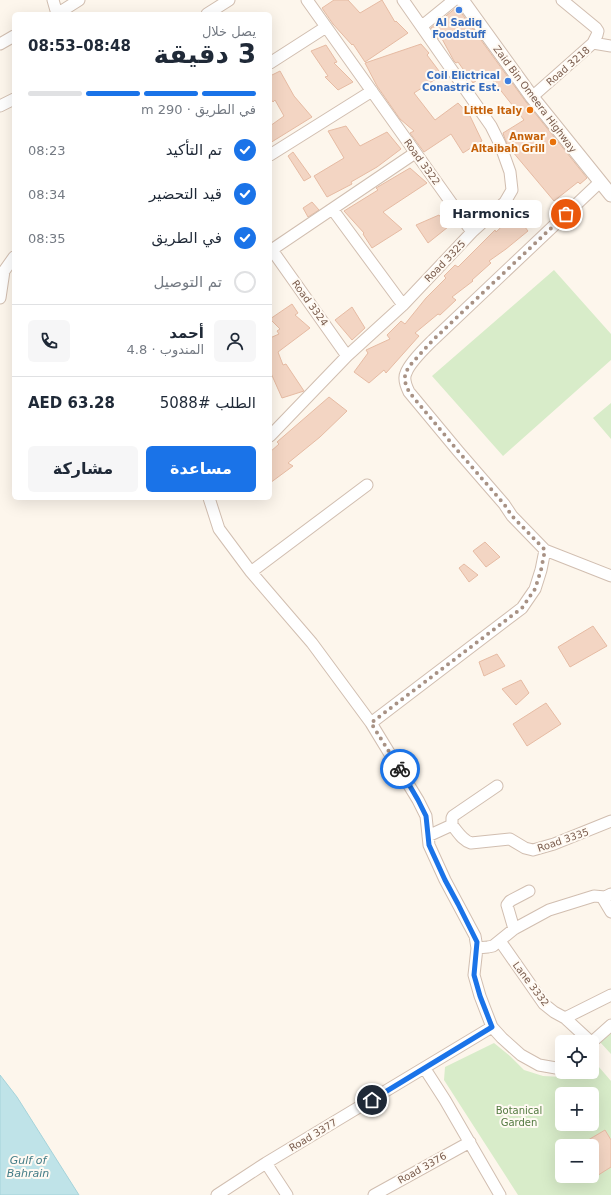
<!DOCTYPE html>
<html lang="ar">
<meta charset="utf-8">
<style>
body{margin:0;font-family:"DejaVu Sans","Noto Naskh Arabic",sans-serif;background:#f6f6f7;color:#1f2937;direction:rtl;height:100vh;display:flex;flex-direction:column;font-size:15px;white-space:nowrap}
*{box-sizing:border-box;margin:0}
p{font-size:13px;color:#747a83}
.icon{flex:none;width:22px;height:22px;fill:none;stroke:currentColor;stroke-width:2;stroke-linecap:round;stroke-linejoin:round}
.map{position:relative;flex:1;overflow:hidden;direction:ltr}
.sheet{position:absolute;left:12px;top:12px;width:260px;height:488px;display:flex;flex-direction:column;background:#fff;border-radius:6px;box-shadow:0 4px 16px #0002;direction:rtl}
.sheet>*{flex:none}
.buttons{position:absolute;left:555px;top:1035px;display:grid;gap:8px}
.buttons a{display:grid;place-items:center;width:44px;height:44px;border-radius:6px;background:#fff;box-shadow:0 4px 16px #0002;font-size:20px}
.pin{position:absolute;display:grid;place-items:center;width:34px;height:34px;color:#fff;margin:-17px;border:2px solid #fff;border-radius:50%;box-shadow:0 1px 4px #0007}
.courier{position:absolute;display:grid;place-items:center;width:40px;height:40px;margin:-20px;border:3px solid #1a73e8;border-radius:50%;background:#fff;color:#222;box-shadow:0 1px 5px #0007}
.bubble{position:absolute;height:28px;border-radius:6px;background:#fff;box-shadow:0 4px 16px #0002;font-size:13px;font-weight:600;line-height:28px;text-align:center;direction:rtl}
.summary em{font-style:normal;font-weight:600}
.summary div{display:flex;flex-direction:column-reverse}
.summary{display:flex;align-items:center;justify-content:space-between;height:68px;padding:0 16px}
h1{font-size:26px;font-weight:600;line-height:30px}
.bar{display:grid;grid-template-columns:repeat(4,1fr);gap:6px 4px;align-content:center;height:48px;padding:0 16px}
.bar i{height:5px;border-radius:3px;background:#e0e1e3}
.bar .selected{background:#1a73e8}
.bar p{grid-column:span 4}
.line{display:flex;align-items:center;gap:10px;padding:0 16px;border-top:1px solid #e0e1e3}
.line div{flex:1}
.round{display:grid;place-items:center;flex:none;width:42px;height:42px;border-radius:6px;background:#f6f6f7}
ol{padding:0 16px;list-style:none}
li{display:flex;align-items:center;gap:12px;height:44px}
li p{margin-inline-start:auto}
li .icon{padding:4px;border-radius:50%;background:#1a73e8;color:#fff;stroke-width:4}
li:last-child{color:#747a83}
li i{width:22px;height:22px;border:2px solid #e0e1e3;border-radius:50%}
.cta{display:flex;gap:8px;margin-top:auto;padding:8px 16px}
.cta a{flex:1;height:46px;border-radius:6px;background:#1a73e8;color:#fff;font-size:16px;font-weight:600;line-height:46px;text-align:center}
.cta a+a{background:#f6f6f7;color:#1f2937}
.map>svg:first-child{display:block}
</style>
<div class="map">
<svg width="611" height="1195" viewBox="0 0 611 1195">
<rect width="100%" height="100%" fill="#fdf6ec"/>
<path fill="#d8ecc9" fill-rule="evenodd" d="M 554,270 L 611,334 L 611,360 L 503,456 L 432,376 Z
M 611,403 L 611,439 L 593,418 Z
M 611,1030 L 611,1054 L 600,1042 Z
M 494,1043 L 510,1056 L 524,1070 L 543,1076 L 562,1077 L 575,1072 L 592,1072 L 592,1059 L 611,1081 L 611,1195 L 518,1195 L 444,1080 L 445,1067 ZM 562,1094 L 592,1094 L 592,1124 L 562,1124 ZM 562,1146 L 592,1146 L 592,1176 L 562,1176 Z"/>
<path fill="#bfe3e8" stroke="#a5d3da" d="M 0,1075 L 17,1097 L 79,1195 L 0,1195 Z"/>
<path fill="#f3d5c3" stroke="#e6bba3" d="M 334,0 L 348,0 L 360,13 L 382,0 L 395,22 L 396,21 L 408,33 L 365,62 L 353,44 L 352,45 L 333,24 L 322,8 Z
M 457,7 L 526,102 L 587,178 L 580,184 L 578,182 L 554,201 L 512,151 L 510,153 L 504,136 L 503,133 L 524,120 L 487,73 L 473,83 L 458,62 L 456,63 L 454,61 L 441,37 L 439,39 L 431,28 Z
M 421,44 L 429,53 L 427,55 L 442,75 L 414,93 L 435,120 L 458,103 L 470,116 L 482,141 L 463,153 L 451,134 L 424,152 L 410,133 L 414,131 L 400,119 L 377,86 L 365,63 Z
M 326,45 L 337,62 L 334,63 L 353,82 L 338,90 L 325,77 L 328,76 L 311,51 Z
M 280,71 L 294,96 L 312,117 L 270,143 L 270,126 L 284,116 L 275,100 L 273,102 L 270,98 L 270,76 Z
M 346,126 L 360,146 L 387,132 L 401,149 L 377,167 L 351,182 L 352,184 L 327,197 L 314,176 L 344,158 L 328,131 Z
M 293,152 L 311,177 L 304,181 L 288,156 Z
M 410,168 L 427,183 L 383,212 L 402,229 L 372,248 L 363,234 L 364,233 L 344,211 L 378,190 L 376,188 Z
M 312,202 L 319,210 L 308,217 L 303,208 Z
M 515,214 L 528,231 L 506,249 L 489,261 L 491,263 L 472,280 L 473,281 L 452,297 L 456,300 L 440,315 L 438,314 L 415,333 L 419,336 L 386,373 L 384,370 L 369,383 L 354,372 L 368,353 L 366,350 L 390,339 L 387,335 L 401,321 L 405,324 L 426,298 L 446,278 L 444,276 L 455,265 L 458,267 L 495,230 L 496,232 Z
M 439,215 L 448,227 L 428,243 L 416,225 Z
M 292,304 L 298,313 L 295,315 L 310,328 L 278,352 L 283,365 L 286,364 L 304,391 L 282,398 L 270,371 L 270,338 L 279,334 L 277,331 L 280,329 L 270,319 Z
M 352,307 L 365,328 L 352,340 L 335,320 Z
M 329,397 L 347,411 L 320,437 L 288,463 L 293,466 L 270,483 L 270,452 L 279,444 L 277,442 Z
M 485,542 L 500,557 L 486,567 L 473,551 Z
M 464,564 L 478,575 L 469,582 L 459,568 Z
M 593,626 L 607,646 L 570,667 L 558,647 Z
M 497,654 L 505,666 L 484,676 L 479,662 Z
M 521,680 L 529,693 L 516,705 L 502,689 Z
M 546,703 L 561,724 L 527,746 L 513,724 Z
M 605,1130 L 611,1140 L 611,1167 L 592,1179 L 592,1146 L 578,1146 Z"/>
<g fill="none" stroke-linecap="round" stroke-linejoin="round">
<g stroke="#d1beb0" stroke-width="13">
<path id="minor" d="M 53,0 L 57,14
M 307,0 L 472,232
M 57,14 L 79,0
M 207,14 L 229,0
M 422,26 L 454,0
M 593,43 L 611,46
M 0,44 L 14,36
M 270,63 L 326,27
M 532,97 L 593,43 L 597,35 L 598,31 L 596,28 L 562,0
M 0,106 L 14,99
M 270,155 L 372,91
M 600,182 L 433,340 C 425,348 410,362 406,373 C 403,379 406,386 409,392 L 458,451 L 504,504 L 512,516 L 545,550 L 611,576
M 333,210 L 403,305
M 272,250 L 347,356
M 270,251 L 415,153
M 0,298 L 4,271 L 14,257
M 270,436 L 347,356 L 403,305 L 472,232 L 505,202 L 512,190 L 510,172 L 500,144 L 491,126 L 403,0
M 209,498 L 219,529 L 251,572 L 312,643 L 371,723
M 545,550 L 541,570 L 535,589 L 522,608 L 371,723 L 418,800 L 426,816 L 429,845 L 445,880 L 475,936 L 477,948 L 474,975 L 480,996 L 492,1027 L 502,1038 L 521,1055 L 539,1065 L 556,1068 L 562,1067
M 251,572 L 367,485
M 452,825 L 452,818 L 453,816 L 497,786
M 428,836 L 452,825 C 458,832 462,840 471,843 L 510,839 L 525,848 L 533,850 L 554,844 L 611,821
M 602,897 L 611,912
M 514,929 L 507,905 L 510,901 L 529,891
M 500,941 L 544,1004 L 554,1012 L 565,1018 L 611,995
M 477,948 L 488,947 L 493,946 L 514,929 L 549,910 L 594,896 L 605,897 L 611,894
M 565,1018 L 591,1042
M 592,1042 L 611,1025
M 425,1069 L 445,1100 L 500,1195
M 266,1163 L 287,1195
M 217,1195 L 266,1163 L 492,1027
M 374,1195 L 470,1142"/>
</g>
<g stroke="#d1beb0" stroke-width="15">
<path id="tertiary" d="M 462,0 L 532,97 L 611,195"/>
</g>
<use href="#minor" stroke="#fff" stroke-width="11"/>
<use href="#tertiary" stroke="#fff" stroke-width="13"/>
</g>
<g fill="none" stroke-linecap="round" stroke-linejoin="round">
<path stroke="#a89285" stroke-width="4" stroke-dasharray="0 7.2" d="M 400,769 L 371,723 L 522,608 L 535,589 L 541,570 L 545,550 L 512,516 L 504,504 L 458,451 L 409,392 L 405,382 L 405,373 L 412,363 L 433,340 L 566,214"/>
<path stroke="#1a73e8" stroke-width="5" d="M 372,1100 L 492,1027 L 480,996 L 474,975 L 477,942 L 458,904 L 445,880 L 429,845 L 426,816 L 418,800 L 400,769"/>
</g>
<g fill="#3f7fe0" stroke="#fffaf3" stroke-width="1.5">
<circle cx="459" cy="10" r="4"/>
<circle cx="508" cy="81" r="4"/>
</g>
<g fill="#e8710a" stroke="#fffaf3" stroke-width="1.5">
<circle cx="530" cy="110" r="4"/>
<circle cx="553" cy="142" r="4"/>
</g>
<g text-anchor="middle" dominant-baseline="central" stroke-width="4" stroke-linejoin="round" paint-order="stroke">
<g font-size="10" font-weight="bold" fill="#366cbe" stroke="#fffaf3">
<text x="459" y="22">Al Sadiq<tspan x="459" dy="12">Foodstuff</tspan></text>
<text x="500" y="75" text-anchor="end">Coil Elictrical<tspan x="500" dy="12">Conastric Est.</tspan></text>
</g>
<g font-size="10" fill="#7a5c4d" stroke="#fffaf3">
<text transform="translate(568 66) rotate(-41)">Road 3218</text>
<text transform="translate(535 99) rotate(53)">Zaid Bin Omeera Highway</text>
<text transform="translate(422 162) rotate(54)">Road 3322</text>
<text transform="translate(445 261) rotate(-46)">Road 3325</text>
<text transform="translate(310 303) rotate(54)">Road 3324</text>
<text transform="translate(563 840) rotate(-19)">Road 3335</text>
<text transform="translate(531 984) rotate(53)">Lane 3332</text>
<text transform="translate(313 1135) rotate(-31)">Road 3377</text>
<text transform="translate(422 1168) rotate(-29)">Road 3376</text>
</g>
<g font-size="10" font-weight="bold" fill="#c56008" stroke="#fffaf3" text-anchor="end">
<text x="522" y="110">Little Italy</text>
<text x="545" y="136">Anwar<tspan x="545" dy="12">Altaibah Grill</tspan></text>
</g>
<g font-size="10" fill="#537a41" stroke="#fffaf3">
<text x="519" y="1110">Botanical<tspan x="519" dy="12">Garden</tspan></text>
</g>
<g font-size="11" font-style="italic" fill="#437c86" stroke="#fffaf3">
<text x="28" y="1160">Gulf of<tspan x="28" dy="13">Bahrain</tspan></text>
</g>
</g>
</svg>
<div class="buttons">
<a><svg class="icon" aria-label="locate" viewBox="0 0 24 24"><circle cx="12" cy="12" r="6"/><path d="M12 2v4M12 18v4M2 12h4M18 12h4"/></svg></a>
<a>+</a>
<a>−</a>
</div>
<div class="pin" style="left:566px;top:214px;background:#ea580c"><svg class="icon" aria-label="bag" viewBox="0 0 24 24"><path d="M5 8h14l-1 12H6zM9 8a3 3 0 0 1 6 0"/></svg></div>
<div class="pin" style="left:372px;top:1100px;background:#1f2937"><svg class="icon" aria-label="home" viewBox="0 0 24 24"><path d="M3 11l9-7 9 7M6 9v11h12V9"/></svg></div>
<div class="courier" style="left:400px;top:769px"><svg class="icon" aria-label="bike" viewBox="0 0 24 24"><circle cx="6" cy="16" r="4"/><circle cx="18" cy="16" r="4"/><path d="M6 16l4-8h5l3 8M10 8l3 8H6M13 5h3"/></svg></div>
<div class="bubble" style="left:440px;top:200px;width:102px">Harmonics</div>
<section class="sheet">
<div class="summary"><div><h1>3 دقيقة</h1><p>يصل خلال</p></div><em>08:48–08:53</em></div>
<div class="bar"><i class="selected"></i><i class="selected"></i><i class="selected"></i><i></i><p>في الطريق · 290 m</p></div>
<ol>
<li><svg class="icon" aria-label="check" viewBox="0 0 24 24"><path d="M5 12l5 5 9-10"/></svg>تم التأكيد<p>08:23</p></li>
<li><svg class="icon" aria-label="check" viewBox="0 0 24 24"><path d="M5 12l5 5 9-10"/></svg>قيد التحضير<p>08:34</p></li>
<li><svg class="icon" aria-label="check" viewBox="0 0 24 24"><path d="M5 12l5 5 9-10"/></svg>في الطريق<p>08:35</p></li>
<li><i></i>تم التوصيل</li>
</ol>
<div class="line" style="height:72px"><a class="round"><svg class="icon" aria-label="person" viewBox="0 0 24 24"><circle cx="12" cy="8" r="4"/><path d="M4 21q1-7 8-7t8 7"/></svg></a><div><b>أحمد</b><p>المندوب · 4.8</p></div><a class="round"><svg class="icon" aria-label="phone" viewBox="0 0 24 24"><path d="M5 4h4l2 5-3 2q2 4 5 5l2-3 5 2v4C11 20 4 13 5 4z"/></svg></a></div>
<div class="line" style="height:52px"><div>الطلب #5088</div><b>AED 63.28</b></div>
<div class="cta"><a>مساعدة</a><a>مشاركة</a></div>
</section>
</div>
